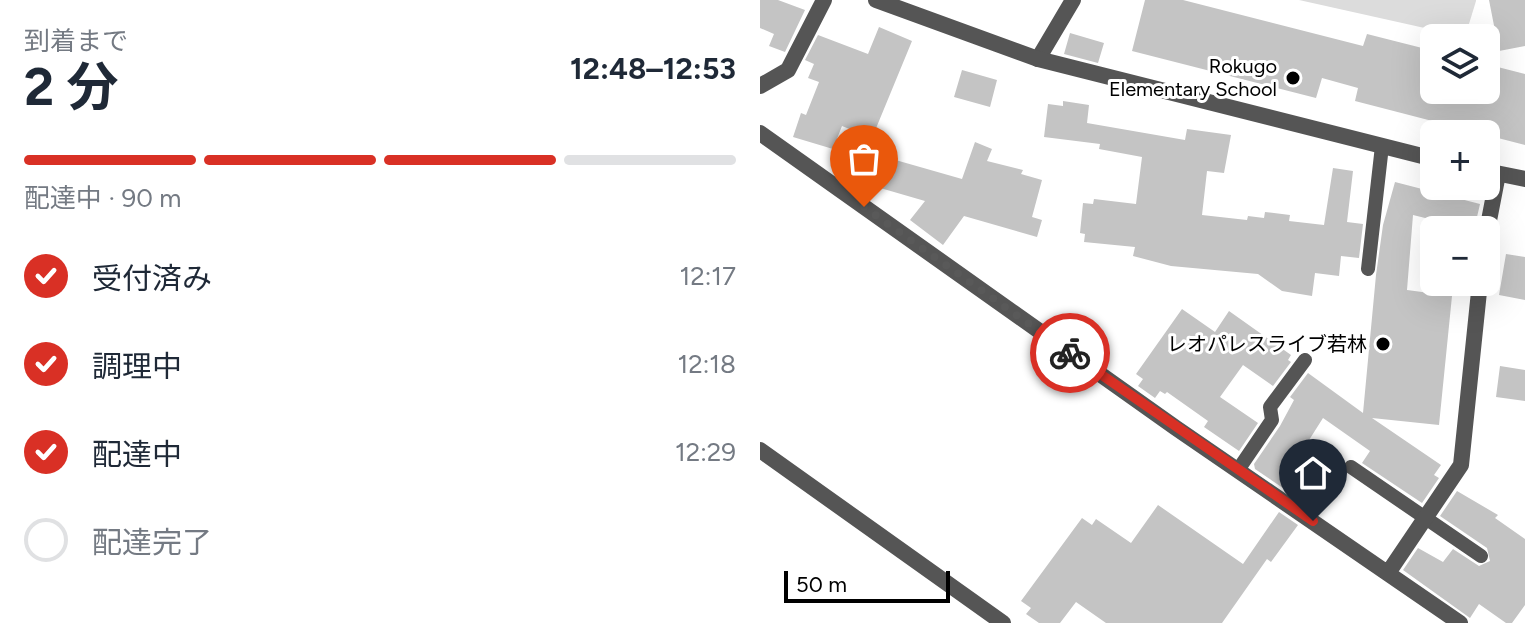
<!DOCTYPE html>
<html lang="ja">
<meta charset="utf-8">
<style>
body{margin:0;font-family:Figtree,"Noto Sans JP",sans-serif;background:#f6f6f7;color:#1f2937;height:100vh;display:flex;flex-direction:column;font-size:30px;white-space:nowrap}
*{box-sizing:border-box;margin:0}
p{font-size:26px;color:#747a83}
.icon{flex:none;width:44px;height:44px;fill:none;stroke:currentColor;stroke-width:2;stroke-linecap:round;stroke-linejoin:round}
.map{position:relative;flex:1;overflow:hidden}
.drawer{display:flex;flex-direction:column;background:#fff;width:760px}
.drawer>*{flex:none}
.tools{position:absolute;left:660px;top:24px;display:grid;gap:16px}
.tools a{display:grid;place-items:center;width:80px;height:80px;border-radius:12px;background:#fff;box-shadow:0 8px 32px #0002;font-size:40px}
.scale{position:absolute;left:24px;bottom:20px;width:166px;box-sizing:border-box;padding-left:8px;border:4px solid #000;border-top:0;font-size:22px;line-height:28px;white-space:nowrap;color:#000;-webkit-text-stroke:6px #fff;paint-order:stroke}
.pin{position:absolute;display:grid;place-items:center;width:68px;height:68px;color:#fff;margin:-82px -34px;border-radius:50% 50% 50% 0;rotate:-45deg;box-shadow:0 0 8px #0007}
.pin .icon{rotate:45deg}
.courier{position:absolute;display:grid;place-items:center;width:80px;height:80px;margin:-40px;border:6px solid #d93025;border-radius:50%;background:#fff;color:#222;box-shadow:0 2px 10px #0007}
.head em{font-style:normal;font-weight:700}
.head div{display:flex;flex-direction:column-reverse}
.head{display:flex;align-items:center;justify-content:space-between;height:136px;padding:0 24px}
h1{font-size:52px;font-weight:700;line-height:60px}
.bar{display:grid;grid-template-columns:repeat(4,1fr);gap:12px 8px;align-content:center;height:96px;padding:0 24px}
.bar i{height:10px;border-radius:6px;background:#e0e1e3}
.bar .selected{background:#d93025}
.bar p{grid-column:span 4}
ol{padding:0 24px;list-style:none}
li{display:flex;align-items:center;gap:24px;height:88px}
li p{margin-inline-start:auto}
li .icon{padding:8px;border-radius:50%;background:#d93025;color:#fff;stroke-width:4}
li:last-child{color:#747a83}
li i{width:44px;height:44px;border:4px solid #e0e1e3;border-radius:50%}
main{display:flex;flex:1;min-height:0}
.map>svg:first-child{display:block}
</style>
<main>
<section class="drawer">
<div class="head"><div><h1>2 分</h1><p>到着まで</p></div><em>12:48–12:53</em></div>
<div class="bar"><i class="selected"></i><i class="selected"></i><i class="selected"></i><i></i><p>配達中 · 90 m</p></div>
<ol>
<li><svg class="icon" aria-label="check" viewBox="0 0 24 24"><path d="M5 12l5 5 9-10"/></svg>受付済み<p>12:17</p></li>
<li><svg class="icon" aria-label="check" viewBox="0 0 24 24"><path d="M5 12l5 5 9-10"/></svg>調理中<p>12:18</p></li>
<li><svg class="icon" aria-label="check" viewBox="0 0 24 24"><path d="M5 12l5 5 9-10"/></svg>配達中<p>12:29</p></li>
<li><i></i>配達完了</li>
</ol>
</section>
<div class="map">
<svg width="765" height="623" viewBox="0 0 765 623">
<rect width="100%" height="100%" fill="#fff"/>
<path fill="#dcdcdc" d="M 539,0 L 716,0 L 716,1 L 705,37 Z"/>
<path fill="#c4c4c4" d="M 0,0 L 18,0 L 45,10 L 25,52 L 9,46 L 14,34 L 0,28 Z
M 385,0 L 423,0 L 603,46 L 607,34 L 674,51 L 674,90 L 726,90 L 726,64 L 765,74 L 765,145 L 595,101 L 598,88 L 562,78 L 556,98 L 372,51 Z
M 729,0 L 765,0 L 765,46 L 739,51 Z
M 119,27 L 152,41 L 112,138 L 82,126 L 73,149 L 33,137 L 41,113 L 46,115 L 59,82 L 48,78 L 54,64 L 45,60 L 58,35 L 108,54 Z
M 310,33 L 344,43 L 338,63 L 304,54 Z
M 202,70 L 237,80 L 230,107 L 194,97 Z
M 303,101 L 329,105 L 327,123 L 425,140 L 427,129 L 471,135 L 464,173 L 447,171 L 442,215 L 487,220 L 488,216 L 504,218 L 505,212 L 530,215 L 529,221 L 564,225 L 573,168 L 593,171 L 587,222 L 603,224 L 599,258 L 581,256 L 579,276 L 555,273 L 552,296 L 522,291 L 498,274 L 411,266 L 373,256 L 375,247 L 324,242 L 325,234 L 320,233 L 323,203 L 333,204 L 334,199 L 376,204 L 382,157 L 339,149 L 340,144 L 284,137 L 288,104 L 303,106 Z
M 215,142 L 232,149 L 227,161 L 263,170 L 261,174 L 282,180 L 272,217 L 282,220 L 277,237 L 204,216 L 183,245 L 150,220 L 165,201 L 103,183 L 111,153 L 202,179 Z
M 635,182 L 720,204 L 714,230 L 653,215 L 647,290 L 692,296 L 679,425 L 612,418 L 681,465 L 674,475 L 679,478 L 662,503 L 602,463 L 610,451 L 563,418 L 544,448 L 578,470 L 551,507 L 495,469 L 494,464 L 520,426 L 534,400 L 530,397 L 548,373 L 603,413 L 616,275 L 623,225 Z
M 746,254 L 765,257 L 765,300 L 739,295 Z
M 422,309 L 455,332 L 469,311 L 531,355 L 528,360 L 531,362 L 513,386 L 483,365 L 460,397 L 498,423 L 479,451 L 444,427 L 448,421 L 407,392 L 405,394 L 400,391 L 395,398 L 378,386 L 383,379 L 376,374 Z
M 740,366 L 765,370 L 765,401 L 736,397 Z
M 697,491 L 738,515 L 735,518 L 765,539 L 765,605 L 752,623 L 746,623 L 719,604 L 710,618 L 643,570 L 658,548 L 683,562 L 693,549 L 719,566 L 730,561 L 727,548 L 680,516 Z
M 398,505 L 483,564 L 519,512 L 538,525 L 511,562 L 507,559 L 462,623 L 346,623 L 316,602 L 300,623 L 279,623 L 266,614 L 271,608 L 261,601 L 322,518 L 332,525 L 336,519 L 371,543 Z"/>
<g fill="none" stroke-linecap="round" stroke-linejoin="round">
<path stroke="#555" stroke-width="14" d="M 608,269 L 622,146
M 591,467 L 721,556
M 478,470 L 512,420 L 510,407 L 545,360"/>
<path stroke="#555" stroke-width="16" d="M 278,59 L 313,0
M 0,86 L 28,70 L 64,0
M 0,133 L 416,428 L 700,623
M 726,236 L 738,174
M 0,450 L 243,623
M 628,573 L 701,465 L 720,282"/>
<path stroke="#555" stroke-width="16" d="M 116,0 L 278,59 L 674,159
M 726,171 L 765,179"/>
</g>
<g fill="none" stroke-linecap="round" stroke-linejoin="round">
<path stroke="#595959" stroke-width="8" stroke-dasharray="0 14.4" d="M 104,207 L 310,353"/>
<path stroke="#d93025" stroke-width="10" d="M 310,353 L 553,521"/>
</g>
<g fill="#000" stroke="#fff" stroke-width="3">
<circle cx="533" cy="78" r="8"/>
<circle cx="623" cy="344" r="8"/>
</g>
<g text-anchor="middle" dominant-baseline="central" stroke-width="6" stroke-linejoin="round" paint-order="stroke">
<g font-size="20" fill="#000" stroke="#fff" text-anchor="end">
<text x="517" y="66">Rokugo<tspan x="517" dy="23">Elementary School</tspan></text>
<text x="607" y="344">レオパレスライブ若林</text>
</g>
</g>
</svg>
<div class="tools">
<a><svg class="icon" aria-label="layers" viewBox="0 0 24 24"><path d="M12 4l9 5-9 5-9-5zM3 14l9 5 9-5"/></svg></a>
<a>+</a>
<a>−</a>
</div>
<div class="scale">50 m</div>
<div class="pin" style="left:104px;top:207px;background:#ea580c"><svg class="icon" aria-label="bag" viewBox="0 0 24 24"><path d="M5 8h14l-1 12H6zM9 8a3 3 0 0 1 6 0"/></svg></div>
<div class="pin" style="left:553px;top:521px;background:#1f2937"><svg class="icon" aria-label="home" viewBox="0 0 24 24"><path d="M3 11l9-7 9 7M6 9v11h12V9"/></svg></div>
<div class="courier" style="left:310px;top:353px"><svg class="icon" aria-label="bike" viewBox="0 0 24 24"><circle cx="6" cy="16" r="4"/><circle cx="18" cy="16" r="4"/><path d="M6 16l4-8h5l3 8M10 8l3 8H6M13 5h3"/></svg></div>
</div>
</main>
